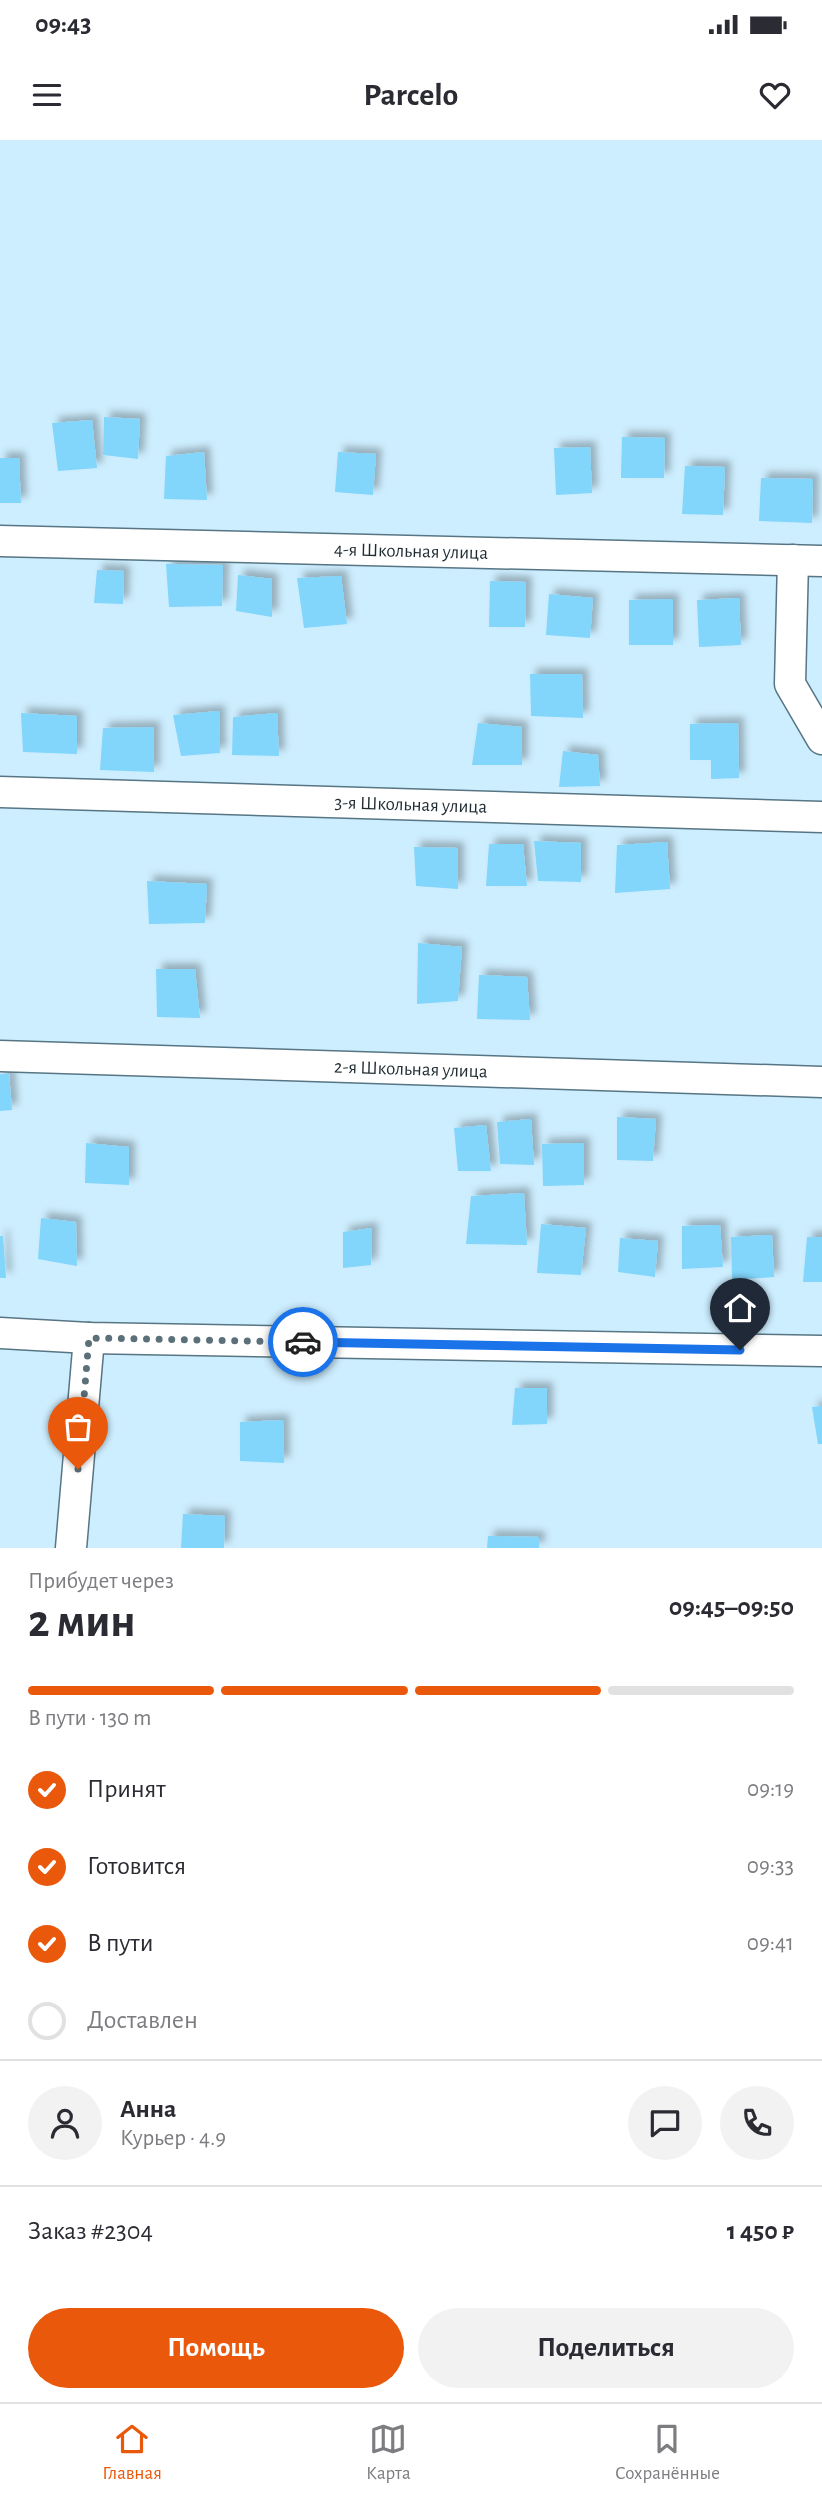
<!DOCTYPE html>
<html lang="ru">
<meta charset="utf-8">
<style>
body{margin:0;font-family:"Alegreya Sans",sans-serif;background:#f2f2f3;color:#2b2b33;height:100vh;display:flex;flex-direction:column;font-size:26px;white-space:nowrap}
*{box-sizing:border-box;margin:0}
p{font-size:23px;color:#7c7c81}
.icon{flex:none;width:38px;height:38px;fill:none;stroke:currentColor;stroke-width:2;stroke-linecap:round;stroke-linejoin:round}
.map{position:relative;height:1408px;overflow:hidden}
.panel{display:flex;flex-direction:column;background:#fff;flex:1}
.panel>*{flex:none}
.pin{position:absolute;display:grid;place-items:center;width:60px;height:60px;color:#fff;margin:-72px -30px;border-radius:50% 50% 50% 0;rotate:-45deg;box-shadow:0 0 7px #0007}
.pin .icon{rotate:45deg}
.courier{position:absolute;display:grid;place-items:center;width:70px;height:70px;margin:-35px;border:5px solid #1a73e8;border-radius:50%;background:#fff;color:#222;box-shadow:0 2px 9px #0007}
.overview em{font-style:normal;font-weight:700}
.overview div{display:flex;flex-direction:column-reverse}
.overview{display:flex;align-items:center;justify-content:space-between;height:119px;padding:0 28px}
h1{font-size:46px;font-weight:700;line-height:52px}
.bar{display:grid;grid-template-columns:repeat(4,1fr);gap:10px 7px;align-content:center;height:84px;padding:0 28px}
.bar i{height:9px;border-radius:5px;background:#e1e1e2}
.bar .on{background:#ea580c}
.bar p{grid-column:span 4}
.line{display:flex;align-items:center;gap:18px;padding:0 28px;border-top:2px solid #e1e1e2}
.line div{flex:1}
.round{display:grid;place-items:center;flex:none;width:74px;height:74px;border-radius:37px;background:#f2f2f3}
ol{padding:0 28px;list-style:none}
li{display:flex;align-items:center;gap:21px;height:77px}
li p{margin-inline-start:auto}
li .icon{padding:7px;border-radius:50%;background:#ea580c;color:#fff;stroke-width:4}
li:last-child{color:#7c7c81}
li i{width:38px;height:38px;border:4px solid #e1e1e2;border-radius:50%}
.cta{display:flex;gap:14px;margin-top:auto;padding:14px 28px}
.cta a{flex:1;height:80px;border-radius:42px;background:#ea580c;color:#fff;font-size:28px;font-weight:700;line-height:80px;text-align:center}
.cta a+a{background:#f2f2f3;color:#2b2b33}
.status{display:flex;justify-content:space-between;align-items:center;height:49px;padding:0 35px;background:#fff;direction:ltr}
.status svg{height:19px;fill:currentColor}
header{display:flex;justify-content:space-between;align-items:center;height:91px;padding:0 28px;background:#fff;font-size:32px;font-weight:700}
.menu{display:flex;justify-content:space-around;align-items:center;height:98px;border-top:2px solid #e1e1e2;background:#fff;font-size:19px;color:#7c7c81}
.menu a{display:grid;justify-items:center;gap:4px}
.menu .on{color:#ea580c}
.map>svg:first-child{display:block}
</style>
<div class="status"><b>09:43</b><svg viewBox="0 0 49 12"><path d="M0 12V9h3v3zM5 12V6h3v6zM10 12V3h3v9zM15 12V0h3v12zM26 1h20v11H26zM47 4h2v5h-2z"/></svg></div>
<header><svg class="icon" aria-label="menu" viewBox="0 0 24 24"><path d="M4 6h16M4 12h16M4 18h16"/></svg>Parcelo<svg class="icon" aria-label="heart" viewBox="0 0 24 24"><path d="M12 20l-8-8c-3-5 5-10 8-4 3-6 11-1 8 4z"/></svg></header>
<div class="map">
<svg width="822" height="1408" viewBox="0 0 822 1408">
<defs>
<filter id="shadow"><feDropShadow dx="6" dy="-6" stdDeviation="3.5" flood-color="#0004"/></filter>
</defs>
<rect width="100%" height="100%" fill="#cdeeff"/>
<path fill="#82d5fb" filter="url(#shadow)" d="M 104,277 L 140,279 L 138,319 L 103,315 Z
M 92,280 L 97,328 L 58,331 L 52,283 Z
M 622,297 L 665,298 L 664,338 L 621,338 Z
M 590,307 L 592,353 L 556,355 L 554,308 Z
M 204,312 L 207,360 L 164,359 L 166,316 Z
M 338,312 L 376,314 L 373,355 L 335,352 Z
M 0,318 L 19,318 L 21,363 L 0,363 Z
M 685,326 L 725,327 L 723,375 L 682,374 Z
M 761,338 L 813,339 L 812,383 L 759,381 Z
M 166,424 L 223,425 L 222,466 L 169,467 Z
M 97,430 L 124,431 L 123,464 L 94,463 Z
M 238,435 L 272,439 L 272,477 L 236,471 Z
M 341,436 L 347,484 L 304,488 L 297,438 Z
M 490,441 L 526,442 L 525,487 L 489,487 Z
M 549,454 L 593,458 L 590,498 L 546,495 Z
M 739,458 L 741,505 L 699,507 L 697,460 Z
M 673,459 L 673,505 L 629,505 L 629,460 Z
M 530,534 L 582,534 L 583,578 L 531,576 Z
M 219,571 L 220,613 L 181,616 L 173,575 Z
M 21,573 L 77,576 L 77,614 L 23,612 Z
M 277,573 L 279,616 L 232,615 L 233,577 Z
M 478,583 L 522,587 L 522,625 L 472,625 Z
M 738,583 L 739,638 L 711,639 L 711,620 L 690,620 L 690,584 Z
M 154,587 L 154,632 L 100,630 L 103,588 Z
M 563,611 L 598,615 L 600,646 L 559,647 Z
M 534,701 L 581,703 L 581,742 L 538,741 Z
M 667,702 L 670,749 L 615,753 L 617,705 Z
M 489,704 L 523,704 L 527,746 L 486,746 Z
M 414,707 L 458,708 L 458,749 L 416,746 Z
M 147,741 L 207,744 L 205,783 L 149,784 Z
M 418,803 L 462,807 L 458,861 L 417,864 Z
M 156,829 L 195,829 L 200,878 L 157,877 Z
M 479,835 L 527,837 L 530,880 L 477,879 Z
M 0,934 L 9,934 L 12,970 L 0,971 Z
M 617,977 L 656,979 L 653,1021 L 617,1020 Z
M 531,979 L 534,1025 L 500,1024 L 497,982 Z
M 486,985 L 491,1031 L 458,1031 L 454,988 Z
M 86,1003 L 129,1007 L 129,1045 L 85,1043 Z
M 584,1003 L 584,1045 L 543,1046 L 542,1004 Z
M 524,1053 L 527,1105 L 466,1104 L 471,1056 Z
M 41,1078 L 76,1082 L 77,1126 L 38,1119 Z
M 541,1084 L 586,1088 L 581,1135 L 537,1133 Z
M 720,1085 L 723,1127 L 682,1129 L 682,1086 Z
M 372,1088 L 371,1125 L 343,1128 L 343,1092 Z
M 772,1095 L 774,1137 L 732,1140 L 731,1097 Z
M 0,1096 L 3,1096 L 6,1138 L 0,1138 Z
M 807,1097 L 822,1097 L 822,1142 L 803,1142 Z
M 620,1098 L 658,1101 L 655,1137 L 618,1132 Z
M 515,1248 L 547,1248 L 547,1284 L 512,1285 Z
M 822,1266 L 822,1304 L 818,1304 L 812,1267 Z
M 283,1280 L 284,1323 L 240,1321 L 240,1282 Z
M 183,1374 L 225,1376 L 224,1408 L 181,1408 Z
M 488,1396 L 539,1397 L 539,1408 L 487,1408 Z"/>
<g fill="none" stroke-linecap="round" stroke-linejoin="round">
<g stroke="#577583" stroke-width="33">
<g id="minor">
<path id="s1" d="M 0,401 L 822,421"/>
<path d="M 793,420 L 790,544 L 822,599"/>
<path id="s2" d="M 0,652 L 822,677"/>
<path id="s3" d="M 0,916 L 822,942"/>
<path d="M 0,1193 L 89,1198 L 822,1211"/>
<path d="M 71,1408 L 89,1198"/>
</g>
</g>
<use href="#minor" stroke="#fff" stroke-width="30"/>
</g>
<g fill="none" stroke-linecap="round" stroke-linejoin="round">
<path stroke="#5c707a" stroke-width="7" stroke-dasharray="0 12.6" d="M 78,1329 L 89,1198 L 303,1202"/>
<path stroke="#1a73e8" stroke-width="9" d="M 303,1202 L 740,1210"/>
</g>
<g text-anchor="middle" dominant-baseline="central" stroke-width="5" stroke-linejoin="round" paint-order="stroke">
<g font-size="19" fill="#1f2c32" stroke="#ebf8ff">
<text stroke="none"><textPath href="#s1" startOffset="411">4-я Школьная улица</textPath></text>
<text stroke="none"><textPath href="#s2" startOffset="411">3-я Школьная улица</textPath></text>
<text stroke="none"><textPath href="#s3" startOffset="411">2-я Школьная улица</textPath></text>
</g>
</g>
</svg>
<div class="pin" style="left:78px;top:1329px;background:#ea580c"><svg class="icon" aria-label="bag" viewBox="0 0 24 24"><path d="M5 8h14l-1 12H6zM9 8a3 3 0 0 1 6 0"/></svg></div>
<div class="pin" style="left:740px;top:1210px;background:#1f2937"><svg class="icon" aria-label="home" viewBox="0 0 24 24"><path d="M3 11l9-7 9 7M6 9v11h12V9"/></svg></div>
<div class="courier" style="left:303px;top:1202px"><svg class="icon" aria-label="car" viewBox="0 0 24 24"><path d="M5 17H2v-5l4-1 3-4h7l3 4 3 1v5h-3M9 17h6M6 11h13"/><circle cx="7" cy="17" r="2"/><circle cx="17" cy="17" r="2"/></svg></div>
</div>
<section class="panel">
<div class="overview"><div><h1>2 мин</h1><p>Прибудет через</p></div><em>09:45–09:50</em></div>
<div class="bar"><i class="on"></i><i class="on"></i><i class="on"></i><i></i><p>В пути · 130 m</p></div>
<ol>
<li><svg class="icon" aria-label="check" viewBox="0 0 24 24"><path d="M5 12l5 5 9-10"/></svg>Принят<p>09:19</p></li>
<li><svg class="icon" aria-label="check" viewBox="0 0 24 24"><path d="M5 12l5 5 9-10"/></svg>Готовится<p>09:33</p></li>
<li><svg class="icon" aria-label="check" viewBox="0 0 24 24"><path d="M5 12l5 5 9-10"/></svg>В пути<p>09:41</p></li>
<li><i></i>Доставлен</li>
</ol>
<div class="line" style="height:126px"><a class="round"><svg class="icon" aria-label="person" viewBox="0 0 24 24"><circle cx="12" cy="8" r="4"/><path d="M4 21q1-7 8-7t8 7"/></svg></a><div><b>Анна</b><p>Курьер · 4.9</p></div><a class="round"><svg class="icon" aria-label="chat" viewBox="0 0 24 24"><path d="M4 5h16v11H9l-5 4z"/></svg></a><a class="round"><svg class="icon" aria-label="phone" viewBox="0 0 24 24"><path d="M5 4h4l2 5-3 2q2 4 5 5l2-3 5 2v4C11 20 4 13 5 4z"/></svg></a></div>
<div class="line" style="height:91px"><div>Заказ #2304</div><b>1 450 ₽</b></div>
<div class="cta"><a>Помощь</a><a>Поделиться</a></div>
</section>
<nav class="menu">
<a class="on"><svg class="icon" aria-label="home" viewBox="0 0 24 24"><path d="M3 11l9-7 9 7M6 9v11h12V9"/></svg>Главная</a>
<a><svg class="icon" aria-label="map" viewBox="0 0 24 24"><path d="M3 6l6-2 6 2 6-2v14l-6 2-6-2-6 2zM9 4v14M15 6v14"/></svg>Карта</a>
<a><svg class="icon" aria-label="saved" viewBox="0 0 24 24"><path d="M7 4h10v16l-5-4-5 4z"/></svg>Сохранённые</a>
</nav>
